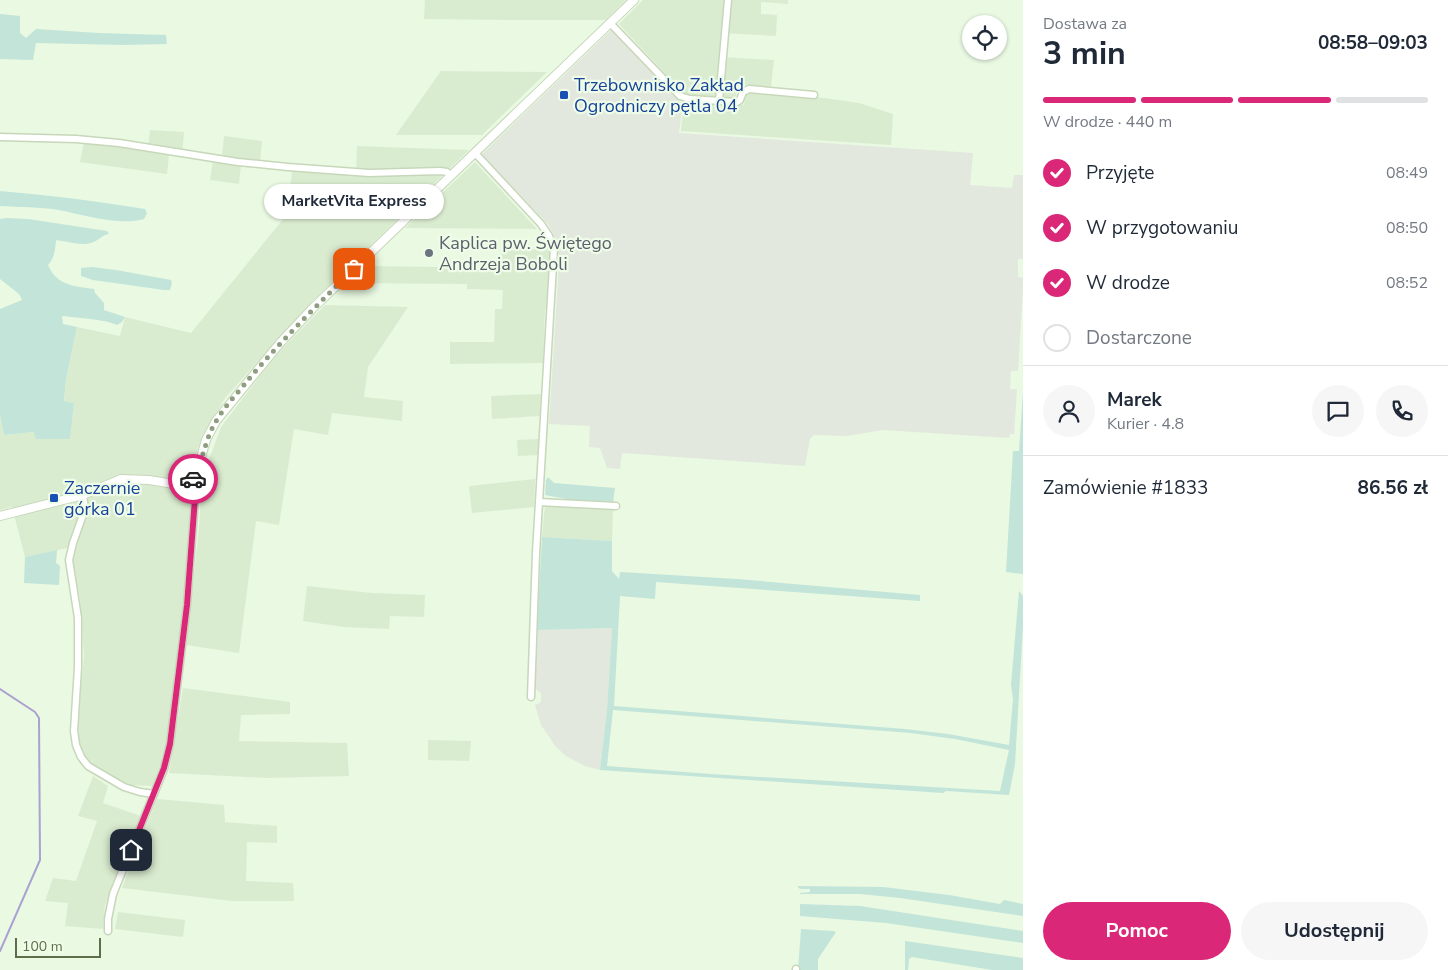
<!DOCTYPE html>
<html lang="pl">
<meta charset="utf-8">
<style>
body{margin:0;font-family:"Nunito Sans",sans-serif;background:#f6f6f7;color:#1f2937;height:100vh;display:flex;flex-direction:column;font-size:19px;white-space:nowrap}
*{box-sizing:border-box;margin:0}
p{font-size:16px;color:#747a83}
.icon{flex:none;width:28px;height:28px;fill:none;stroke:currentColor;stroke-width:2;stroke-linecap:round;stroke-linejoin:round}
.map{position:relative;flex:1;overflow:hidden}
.side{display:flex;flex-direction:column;background:#fff;width:425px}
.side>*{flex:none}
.controls{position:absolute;left:962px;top:15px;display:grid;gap:10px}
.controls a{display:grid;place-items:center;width:45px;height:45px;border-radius:50%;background:#fff;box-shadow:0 1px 4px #0004;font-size:25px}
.scale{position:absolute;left:15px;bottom:12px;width:86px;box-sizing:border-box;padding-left:5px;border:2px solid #5f6d4c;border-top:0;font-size:14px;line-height:18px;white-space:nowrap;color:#5f6d4c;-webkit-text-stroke:4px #eefce8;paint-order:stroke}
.pin{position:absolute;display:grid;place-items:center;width:42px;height:42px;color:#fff;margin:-21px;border-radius:10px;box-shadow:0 2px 8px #0006}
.courier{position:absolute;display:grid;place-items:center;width:50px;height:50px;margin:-25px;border:4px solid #db2777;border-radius:50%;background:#fff;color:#222;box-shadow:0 1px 6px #0007}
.bubble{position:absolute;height:35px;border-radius:18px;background:#fff;box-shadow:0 1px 4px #0004;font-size:16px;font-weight:700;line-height:35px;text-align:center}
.summary em{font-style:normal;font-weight:700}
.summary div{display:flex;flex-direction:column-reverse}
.summary{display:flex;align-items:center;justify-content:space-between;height:85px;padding:0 20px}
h1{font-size:32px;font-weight:700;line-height:38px}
.bar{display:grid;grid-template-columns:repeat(4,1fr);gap:8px 5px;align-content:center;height:60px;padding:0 20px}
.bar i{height:6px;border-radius:4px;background:#e0e1e3}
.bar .on{background:#db2777}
.bar p{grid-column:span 4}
.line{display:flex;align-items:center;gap:12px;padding:0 20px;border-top:1px solid #e0e1e3}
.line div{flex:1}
.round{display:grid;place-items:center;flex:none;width:52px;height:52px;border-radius:26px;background:#f6f6f7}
ol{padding:0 20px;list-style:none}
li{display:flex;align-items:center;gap:15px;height:55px}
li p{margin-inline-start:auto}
li .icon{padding:5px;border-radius:50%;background:#db2777;color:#fff;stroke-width:4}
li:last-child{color:#747a83}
li i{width:28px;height:28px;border:2px solid #e0e1e3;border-radius:50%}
.primary-button{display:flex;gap:10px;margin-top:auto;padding:10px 20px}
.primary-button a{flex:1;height:58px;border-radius:30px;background:#db2777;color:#fff;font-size:20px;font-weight:700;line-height:58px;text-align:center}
.primary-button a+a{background:#f6f6f7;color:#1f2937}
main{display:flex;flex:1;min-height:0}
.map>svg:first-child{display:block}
</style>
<main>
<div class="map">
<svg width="1023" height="970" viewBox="0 0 1023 970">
<rect width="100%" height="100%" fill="#e9f9e2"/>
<path fill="#daecd0" d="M 425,0 L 626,0 L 606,20 L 515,20 L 424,19 Z
M 643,0 L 788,0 L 788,4 L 761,2 L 761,14 L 777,15 L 776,36 L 721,33 L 719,57 L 774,60 L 771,87 L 738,84 L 736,98 L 690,95 L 682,92 L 619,24 Z
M 441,71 L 547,72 L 482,135 L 396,135 Z
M 746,93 L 824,98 L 859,103 L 893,114 L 891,145 L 681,131 L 684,101 L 744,105 Z
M 150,130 L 184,132 L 182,156 L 169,155 L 167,174 L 80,162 L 84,142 L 148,149 Z
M 224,136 L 262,141 L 260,161 L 222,157 Z
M 357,146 L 469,150 L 312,302 L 226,397 L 202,436 L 189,475 L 190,506 L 184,593 L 168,734 L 163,762 L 154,786 L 128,785 L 113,779 L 96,767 L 85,757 L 80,749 L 77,736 L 84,655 L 80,599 L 72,565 L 75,546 L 71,545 L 67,548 L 25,557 L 12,507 L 0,510 L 0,415 L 4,435 L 35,432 L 69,439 L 74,403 L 64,401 L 66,379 L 77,327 L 120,336 L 125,317 L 191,333 L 288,213 L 292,170 L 356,176 Z
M 213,160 L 241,165 L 239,184 L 210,180 Z
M 475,162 L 537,229 L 405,228 Z
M 551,248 L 547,310 L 545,310 L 543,363 L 450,364 L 450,342 L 494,342 L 495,309 L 502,309 L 503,290 L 467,289 L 467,284 L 348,283 L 368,266 L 501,268 L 502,251 Z
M 325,305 L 408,307 L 368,367 L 364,397 L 403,401 L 402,421 L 332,413 L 328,435 L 294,429 L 279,525 L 256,521 L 239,653 L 186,645 L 199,528 L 202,479 L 221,427 L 275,356 Z
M 541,394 L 540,416 L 492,419 L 491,396 Z
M 538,439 L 538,455 L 518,456 L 517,440 Z
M 535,479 L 534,507 L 472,513 L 469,486 Z
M 545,505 L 613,509 L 612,541 L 542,537 Z
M 307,586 L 372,593 L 425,595 L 424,617 L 390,616 L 389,629 L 344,627 L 303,621 Z
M 183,688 L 290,702 L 290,714 L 241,715 L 239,741 L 347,743 L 349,776 L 268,778 L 169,773 Z
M 428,740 L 471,741 L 469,761 L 428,760 Z
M 93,776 L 108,786 L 103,803 L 141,816 L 105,905 L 103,929 L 65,926 L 68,903 L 45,901 L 53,878 L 76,881 L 97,821 L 78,816 Z
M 157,799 L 224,805 L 225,822 L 277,826 L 277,843 L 247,842 L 246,881 L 293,883 L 294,901 L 232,901 L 122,888 Z
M 118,912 L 185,920 L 183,937 L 115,929 Z"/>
<path fill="#e2e8dd" d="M 612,29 L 680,102 L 682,109 L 679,133 L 973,153 L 970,185 L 1012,188 L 1014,175 L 1023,175 L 1023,259 L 1018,259 L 1018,277 L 1023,278 L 1023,288 L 1018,371 L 1011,371 L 1010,389 L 1017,389 L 1014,434 L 1010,434 L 1009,438 L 883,430 L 846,436 L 814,435 L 810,439 L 805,466 L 622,453 L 620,469 L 607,468 L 600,448 L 589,447 L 590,426 L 549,424 L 559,263 L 555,237 L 548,224 L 481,155 Z
M 612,628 L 607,710 L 600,770 L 585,766 L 566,756 L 556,747 L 541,725 L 535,705 L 541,702 L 541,693 L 533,687 L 536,647 L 537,646 L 537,630 Z"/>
<path fill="#c3e4d9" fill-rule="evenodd" d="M 0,14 L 20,16 L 20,33 L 26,38 L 36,29 L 99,33 L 166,35 L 167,44 L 123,45 L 36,43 L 33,60 L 0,59 Z
M 0,191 C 49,195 97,201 145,209 L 147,213 L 144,219 C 119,226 84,215 59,210 C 40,207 19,207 0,206 Z
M 6,218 L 28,219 L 107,231 L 109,234 C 102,235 98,241 91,243 C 81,246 66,241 56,240 C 55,250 55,257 48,265 C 57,286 74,286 94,289 L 95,293 L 104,303 L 104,310 L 125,317 L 122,322 L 117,325 C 104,319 77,318 62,316 L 63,324 L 77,327 L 66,379 L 64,401 L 74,403 L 70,439 L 36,439 L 34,432 L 4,435 L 0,415 L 0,309 L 22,300 L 19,294 L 0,279 L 0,219 Z
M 92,267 L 116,270 L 171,280 L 172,283 L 170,290 L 164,290 L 93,280 L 81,276 L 81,268 Z
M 1023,392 L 1023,574 L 1006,572 L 1013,451 L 1019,451 Z
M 548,477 L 554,483 L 615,488 L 613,502 L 572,500 L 545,495 L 546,480 Z
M 542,537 L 612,541 L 612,571 L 619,579 L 620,572 L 737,579 L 920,595 L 920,601 L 656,582 L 655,599 L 620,596 L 614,706 L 905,729 L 948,734 L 1009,745 L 1013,699 L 1011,685 L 1019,591 L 1023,596 L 1023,625 L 1015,764 L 1009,795 L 946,791 L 943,793 L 600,770 L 607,710 L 612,628 L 537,630 ZM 613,710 L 911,733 L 955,739 L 1009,750 L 1000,791 L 710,774 L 607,766 Z
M 57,550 L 56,563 L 60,566 L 59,585 L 24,583 L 25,557 Z
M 797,886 L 883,887 L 949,895 L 1000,904 L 1004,900 L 1023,904 L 1023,916 L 900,898 L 860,894 L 800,894 L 800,893 L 810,892 L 810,889 L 800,889 Z
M 800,904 L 860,906 L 1023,931 L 1023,943 L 886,923 L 800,916 Z
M 801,929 L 833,931 L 836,932 L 818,959 L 818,970 L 798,970 Z
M 905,941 L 1023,958 L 1023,970 L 992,970 L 912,957 L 909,959 L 908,970 L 905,970 Z"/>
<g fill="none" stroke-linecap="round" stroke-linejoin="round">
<path stroke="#aca1d0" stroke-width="2" d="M 0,689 L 35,712 L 39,718 L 40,860 L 0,951"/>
<g stroke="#c7d7ba" stroke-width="9">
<path id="minor" d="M 610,23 L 680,96 L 690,99 L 737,102 L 740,100 L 743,92 L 749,89 L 814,95
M 719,101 L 728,0
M 0,137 L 76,139 L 119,143 L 238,162 L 288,167 L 369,173 L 440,171 L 447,172 L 451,176
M 475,153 L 541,224 L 549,236 L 554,248 L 536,553 L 531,697
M 83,495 L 85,509 L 73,543 L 69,560 L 78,618 L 78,667 L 74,731 L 76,745 L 81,757 L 88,766 L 124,787 L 140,792 L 154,794
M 539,502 L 616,506
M 108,931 L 108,919 L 113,894 L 164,769 L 170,744 L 187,605 L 195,498 L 191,481
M 796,969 L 796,970"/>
</g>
<g stroke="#c7d7ba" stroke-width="10">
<path id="tertiary" d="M 0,516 L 83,495 L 121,479 L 149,480 L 180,485 L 191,481 L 197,471 L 206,440 L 216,421 L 280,343 L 313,308 L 634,0"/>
</g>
<use href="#minor" stroke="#fff" stroke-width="6"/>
<use href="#tertiary" stroke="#fff" stroke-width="8"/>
</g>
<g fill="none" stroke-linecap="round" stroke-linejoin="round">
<path stroke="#8f9e80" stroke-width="5" stroke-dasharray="0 9" d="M 193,479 C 203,462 204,442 215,423 C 224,407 237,394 248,380 C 281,341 317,305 354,269"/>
<path stroke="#db2777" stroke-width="6" d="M 131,850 L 164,768 L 170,744 L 187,605 L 195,498 L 191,482 L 193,479"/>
</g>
<g fill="#1a4fb4" stroke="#eefce8" stroke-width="2">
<rect x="559" y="90" width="10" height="10" rx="2.5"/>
<rect x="49" y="493" width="10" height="10" rx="2.5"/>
</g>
<circle fill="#6b7280" stroke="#eefce8" stroke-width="2" cx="429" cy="253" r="5"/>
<g text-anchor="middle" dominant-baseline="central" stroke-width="4.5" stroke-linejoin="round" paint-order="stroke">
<g font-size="18" fill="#164399" stroke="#eefce8" text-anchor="start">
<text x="574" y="85">Trzebownisko Zakład<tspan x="574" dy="21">Ogrodniczy pętla 04</tspan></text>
<text x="64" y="488">Zaczernie<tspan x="64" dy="21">górka 01</tspan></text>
</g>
<g font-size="18" fill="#5b616d" stroke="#eefce8" text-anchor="start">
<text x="439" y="243">Kaplica pw. Świętego<tspan x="439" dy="21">Andrzeja Boboli</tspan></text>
</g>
</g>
</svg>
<div class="controls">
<a><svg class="icon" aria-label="locate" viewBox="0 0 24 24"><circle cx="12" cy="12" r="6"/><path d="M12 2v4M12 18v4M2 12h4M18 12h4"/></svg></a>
</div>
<div class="scale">100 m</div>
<div class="pin" style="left:354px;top:269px;background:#ea580c"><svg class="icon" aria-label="bag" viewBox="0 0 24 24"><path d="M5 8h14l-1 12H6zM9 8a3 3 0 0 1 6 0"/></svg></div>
<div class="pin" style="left:131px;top:850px;background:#1f2937"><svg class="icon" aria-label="home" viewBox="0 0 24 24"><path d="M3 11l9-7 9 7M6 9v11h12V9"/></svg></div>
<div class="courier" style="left:193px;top:479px"><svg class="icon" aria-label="car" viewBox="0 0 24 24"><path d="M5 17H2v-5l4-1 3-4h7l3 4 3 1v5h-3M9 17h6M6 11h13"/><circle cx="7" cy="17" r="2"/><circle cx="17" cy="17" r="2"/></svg></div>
<div class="bubble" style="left:264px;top:184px;width:180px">MarketVita Express</div>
</div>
<section class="side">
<div class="summary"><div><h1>3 min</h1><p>Dostawa za</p></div><em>08:58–09:03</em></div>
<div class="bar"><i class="on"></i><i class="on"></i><i class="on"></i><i></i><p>W drodze · 440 m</p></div>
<ol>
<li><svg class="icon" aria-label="check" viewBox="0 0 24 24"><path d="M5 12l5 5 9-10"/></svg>Przyjęte<p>08:49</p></li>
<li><svg class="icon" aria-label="check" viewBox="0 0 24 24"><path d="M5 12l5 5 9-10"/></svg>W przygotowaniu<p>08:50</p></li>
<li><svg class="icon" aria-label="check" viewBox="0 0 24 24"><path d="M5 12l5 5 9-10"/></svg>W drodze<p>08:52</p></li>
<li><i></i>Dostarczone</li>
</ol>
<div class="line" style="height:90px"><a class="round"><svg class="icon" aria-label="person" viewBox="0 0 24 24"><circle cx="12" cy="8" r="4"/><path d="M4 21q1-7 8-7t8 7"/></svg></a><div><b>Marek</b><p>Kurier · 4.8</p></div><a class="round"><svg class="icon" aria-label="chat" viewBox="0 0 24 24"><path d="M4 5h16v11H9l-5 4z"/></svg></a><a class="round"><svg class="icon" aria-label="phone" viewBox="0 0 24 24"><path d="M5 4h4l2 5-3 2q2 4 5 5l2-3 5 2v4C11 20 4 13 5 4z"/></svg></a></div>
<div class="line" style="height:65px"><div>Zamówienie #1833</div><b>86.56 zł</b></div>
<div class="primary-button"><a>Pomoc</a><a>Udostępnij</a></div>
</section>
</main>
